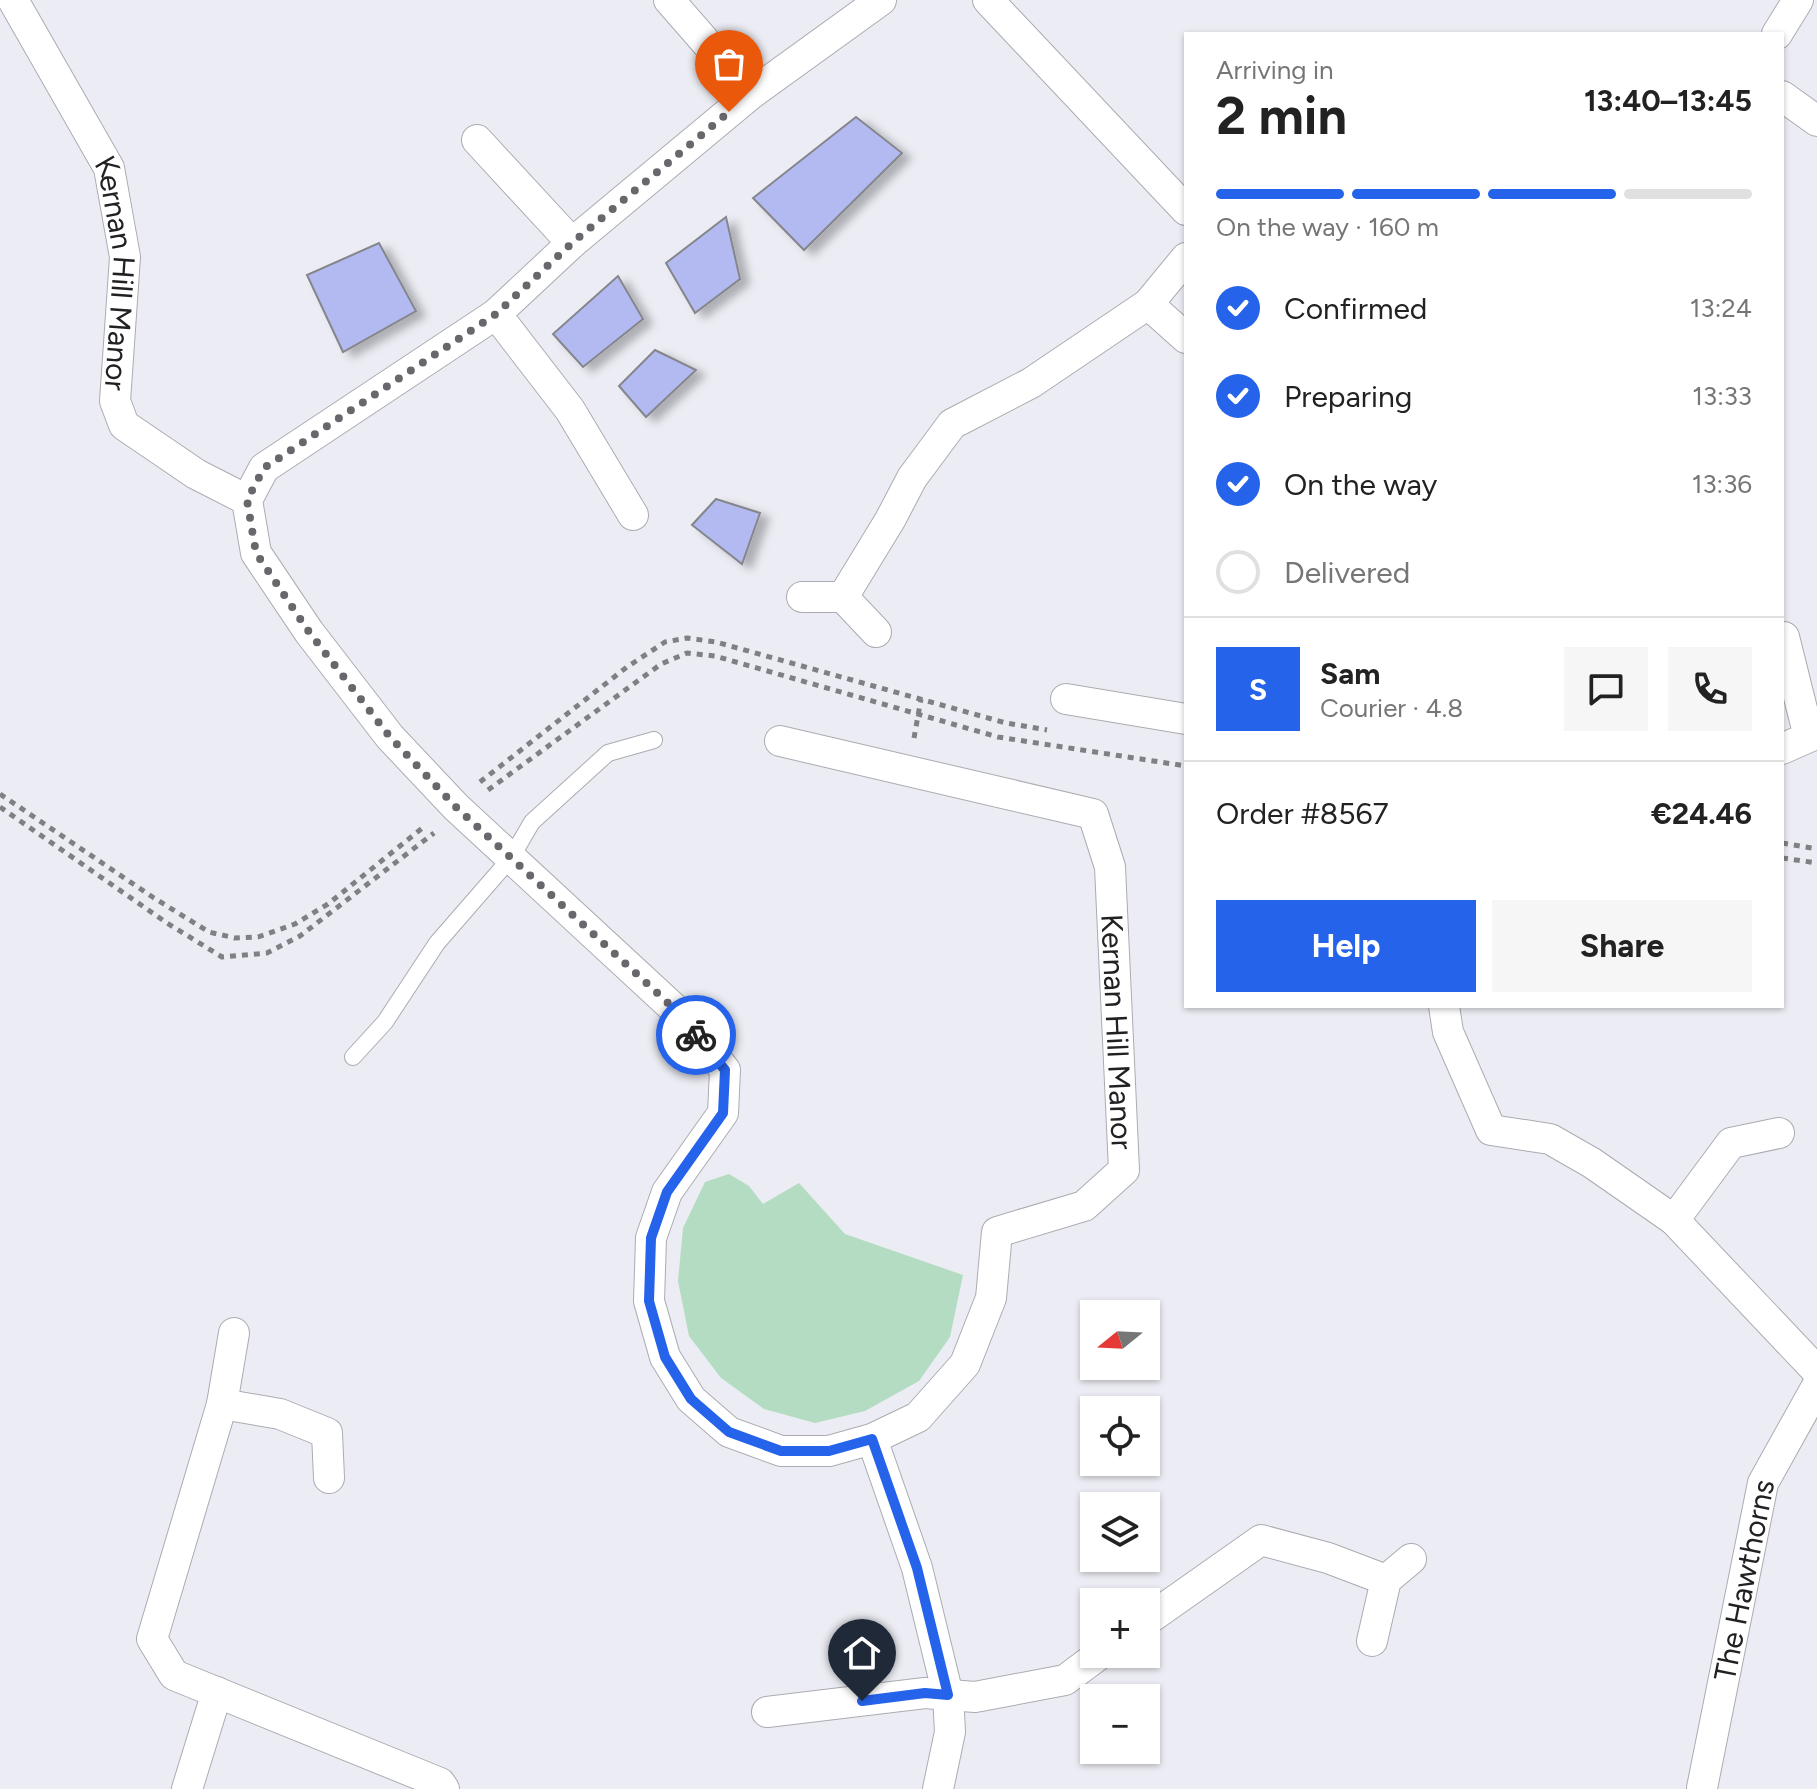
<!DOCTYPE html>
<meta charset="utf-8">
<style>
body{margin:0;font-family:Figtree,sans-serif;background:#f6f6f6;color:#222;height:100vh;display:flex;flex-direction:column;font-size:30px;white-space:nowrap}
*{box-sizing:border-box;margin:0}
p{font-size:26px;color:#767676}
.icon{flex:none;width:44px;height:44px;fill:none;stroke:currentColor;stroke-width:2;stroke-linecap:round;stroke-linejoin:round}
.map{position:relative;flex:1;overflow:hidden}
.side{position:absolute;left:1184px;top:32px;width:600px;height:976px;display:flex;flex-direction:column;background:#fff;border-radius:0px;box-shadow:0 2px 6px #0004}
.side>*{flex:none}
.needle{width:52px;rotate:252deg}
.controls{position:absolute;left:1080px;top:1300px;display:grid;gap:16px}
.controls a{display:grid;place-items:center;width:80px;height:80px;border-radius:0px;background:#fff;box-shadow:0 2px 6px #0004;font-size:40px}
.pin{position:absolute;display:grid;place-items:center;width:68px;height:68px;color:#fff;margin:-82px -34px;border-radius:50% 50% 50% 0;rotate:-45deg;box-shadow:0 0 8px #0007}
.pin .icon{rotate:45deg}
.courier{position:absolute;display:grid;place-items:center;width:80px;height:80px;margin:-40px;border:6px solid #2563eb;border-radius:50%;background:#fff;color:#222;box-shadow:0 2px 10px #0007}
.headline em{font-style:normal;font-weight:700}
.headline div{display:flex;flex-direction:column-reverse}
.headline{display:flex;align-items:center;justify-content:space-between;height:136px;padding:0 32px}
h1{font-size:52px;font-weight:700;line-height:60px}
.bar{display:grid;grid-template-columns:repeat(4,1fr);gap:12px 8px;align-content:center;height:96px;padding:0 32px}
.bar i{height:10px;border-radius:6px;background:#e0e0e0}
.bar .current{background:#2563eb}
.bar p{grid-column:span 4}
.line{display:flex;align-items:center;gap:20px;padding:0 32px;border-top:2px solid #e0e0e0}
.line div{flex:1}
.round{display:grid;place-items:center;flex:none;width:84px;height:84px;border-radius:0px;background:#f6f6f6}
ol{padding:0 32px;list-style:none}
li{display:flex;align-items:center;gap:24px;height:88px}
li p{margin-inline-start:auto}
li .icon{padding:8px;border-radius:50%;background:#2563eb;color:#fff;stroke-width:4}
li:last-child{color:#767676}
li i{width:44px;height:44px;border:4px solid #e0e0e0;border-radius:50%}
.cta{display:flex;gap:16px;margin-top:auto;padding:16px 32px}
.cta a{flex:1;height:92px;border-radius:0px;background:#2563eb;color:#fff;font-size:32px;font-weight:700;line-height:92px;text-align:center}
.cta a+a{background:#f6f6f6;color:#222}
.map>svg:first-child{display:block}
</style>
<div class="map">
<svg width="1817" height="1789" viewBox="0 0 1817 1789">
<defs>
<filter id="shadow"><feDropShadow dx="9" dy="5" stdDeviation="4" flood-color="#0004"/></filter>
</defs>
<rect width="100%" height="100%" fill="#ecedf4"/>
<path fill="#b4dcc2" d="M 729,1174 L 749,1186 L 763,1204 L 799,1183 L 845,1234 L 963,1275 L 950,1337 L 919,1381 L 865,1411 L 815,1423 L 764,1409 L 721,1378 L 689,1336 L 678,1281 L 683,1228 L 705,1182 Z"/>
<path fill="#b2baf1" stroke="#85868c" stroke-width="2" filter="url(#shadow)" d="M 856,117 L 902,153 L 804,250 L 753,198 Z
M 726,217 L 740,279 L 695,313 L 666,263 Z
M 379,243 L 416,311 L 343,352 L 307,275 Z
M 618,276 L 643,319 L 583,367 L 553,334 Z
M 655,350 L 696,370 L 646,417 L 619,386 Z
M 716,499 L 760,513 L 742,564 L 692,525 Z"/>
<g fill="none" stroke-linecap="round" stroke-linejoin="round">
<g stroke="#abacb2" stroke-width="18">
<path id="lane" d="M 353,1057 L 385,1022 L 437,943 L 511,858 L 532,822 L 608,753 L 654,740"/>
</g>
<g stroke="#abacb2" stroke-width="32">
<g id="street">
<path id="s1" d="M 13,0 L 109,168 L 125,257 L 115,401 L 124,425 L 196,474 L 247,500"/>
<path d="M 669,0 L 751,94"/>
<path d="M 988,0 L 1186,210"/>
<path d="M 1777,34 L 1798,0"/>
<path d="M 1782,96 L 1817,121"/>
<path d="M 477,140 L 572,243"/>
<path d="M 1148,304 L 1186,338"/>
<path d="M 496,314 L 570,410 L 633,515"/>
<path d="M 802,597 L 843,597 L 876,632"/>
<path d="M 843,597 L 890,520 L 912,478 L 952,424 L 1031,383 L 1148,304 L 1186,258"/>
<path d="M 1066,699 L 1186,719"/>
<path id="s2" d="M 780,741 L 1093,814 L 1110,867 L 1124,1170 L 1084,1206 L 997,1232 L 991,1298 L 965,1364 L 918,1417 L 872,1439 L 829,1451 L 781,1451 L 729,1432 L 691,1399 L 665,1357 L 649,1301 L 651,1238 L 667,1192 L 723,1113 L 725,1070 L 681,1015 L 456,807 L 390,737 L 309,632 L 256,553 L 247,500 L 264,468 L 496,314 L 572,243 L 751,94 L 881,0"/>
<path d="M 1782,749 L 1809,737 L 1784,637"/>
<path d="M 1444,1006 L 1448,1032 L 1491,1130 L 1550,1139 L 1592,1163 L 1674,1220 L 1817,1371"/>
<path d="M 1674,1220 L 1731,1143 L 1779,1133"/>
<path d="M 234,1333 L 222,1404 L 152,1639 L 174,1675 L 440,1783 L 444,1789"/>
<path d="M 222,1404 L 280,1414 L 327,1433 L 329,1478"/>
<path d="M 872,1439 L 917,1568 L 948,1695 L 950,1732 L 938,1789"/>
<path d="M 1146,1621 L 1261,1540 L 1328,1558 L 1386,1580"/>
<path d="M 1372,1641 L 1386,1580 L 1411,1559"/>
<path d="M 767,1712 L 925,1693 L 975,1697 L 1065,1680 L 1100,1654"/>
<path id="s3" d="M 1702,1788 L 1763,1483 L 1817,1386"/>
<path d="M 187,1789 L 217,1692"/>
</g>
</g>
<path stroke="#7f8084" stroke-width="5" stroke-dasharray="6 6" stroke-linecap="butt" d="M 914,738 L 921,699
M 480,782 L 627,667 L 665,642 L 687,638 L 716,642 L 1006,723 L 1047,730
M 488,790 L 661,664 L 687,653 L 715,656 L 998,737 L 1186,766
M 0,794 L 154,898 L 209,932 L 235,938 L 258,937 L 295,924 L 328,904 L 426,825
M 0,807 L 167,923 L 222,957 L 267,953 L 300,936 L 434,833
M 1782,843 L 1817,849
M 1782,858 L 1817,863"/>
<use href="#lane" stroke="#fff" stroke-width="16"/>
<use href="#street" stroke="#fff" stroke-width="30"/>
</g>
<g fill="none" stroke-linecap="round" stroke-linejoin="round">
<path stroke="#68686c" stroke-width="8" stroke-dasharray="0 14.4" d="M 696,1035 L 681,1015 L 456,807 L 390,737 L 309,632 L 256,553 L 247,500 L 264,468 L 496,314 L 572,243 L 729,112"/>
<path stroke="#2563eb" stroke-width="10" d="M 696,1035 L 725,1070 L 723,1113 L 667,1192 L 651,1238 L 649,1301 L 665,1357 L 691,1399 L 729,1432 L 781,1451 L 829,1451 L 872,1439 L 917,1568 L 948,1695 L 925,1693 L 862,1701"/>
</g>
<g text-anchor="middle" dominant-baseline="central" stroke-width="6" stroke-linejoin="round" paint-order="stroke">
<g font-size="30" fill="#212123" stroke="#fafbff">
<text stroke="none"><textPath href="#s1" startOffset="300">Kernan Hill Manor</textPath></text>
<text stroke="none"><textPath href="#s2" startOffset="542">Kernan Hill Manor</textPath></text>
<text stroke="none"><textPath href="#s3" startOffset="212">The Hawthorns</textPath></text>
</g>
</g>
</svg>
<div class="controls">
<a><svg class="needle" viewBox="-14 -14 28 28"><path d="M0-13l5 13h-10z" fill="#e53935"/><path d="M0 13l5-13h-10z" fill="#767676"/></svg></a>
<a><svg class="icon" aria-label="locate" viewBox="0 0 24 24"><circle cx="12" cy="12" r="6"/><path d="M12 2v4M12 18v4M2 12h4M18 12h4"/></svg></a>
<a><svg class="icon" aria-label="layers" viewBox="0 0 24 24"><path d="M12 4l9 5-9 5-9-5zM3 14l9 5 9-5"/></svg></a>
<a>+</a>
<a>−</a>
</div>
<div class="pin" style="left:729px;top:112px;background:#ea580c"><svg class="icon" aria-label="bag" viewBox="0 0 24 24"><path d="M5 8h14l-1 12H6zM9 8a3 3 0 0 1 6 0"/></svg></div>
<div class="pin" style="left:862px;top:1701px;background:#1f2937"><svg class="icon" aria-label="home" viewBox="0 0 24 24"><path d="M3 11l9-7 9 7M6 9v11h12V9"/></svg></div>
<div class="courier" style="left:696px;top:1035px"><svg class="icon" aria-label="bike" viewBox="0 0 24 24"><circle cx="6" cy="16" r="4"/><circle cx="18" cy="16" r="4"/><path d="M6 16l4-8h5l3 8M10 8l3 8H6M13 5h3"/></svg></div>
<section class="side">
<div class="headline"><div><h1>2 min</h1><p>Arriving in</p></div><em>13:40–13:45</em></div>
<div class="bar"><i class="current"></i><i class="current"></i><i class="current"></i><i></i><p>On the way · 160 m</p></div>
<ol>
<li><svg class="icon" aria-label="check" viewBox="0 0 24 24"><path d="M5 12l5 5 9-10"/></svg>Confirmed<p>13:24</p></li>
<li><svg class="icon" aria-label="check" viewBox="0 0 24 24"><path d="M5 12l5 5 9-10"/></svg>Preparing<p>13:33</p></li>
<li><svg class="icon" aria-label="check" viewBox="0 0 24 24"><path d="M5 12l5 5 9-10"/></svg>On the way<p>13:36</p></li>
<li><i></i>Delivered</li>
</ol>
<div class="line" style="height:144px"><b class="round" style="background:#2563eb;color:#fff">S</b><div><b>Sam</b><p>Courier · 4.8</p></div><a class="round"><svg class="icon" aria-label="chat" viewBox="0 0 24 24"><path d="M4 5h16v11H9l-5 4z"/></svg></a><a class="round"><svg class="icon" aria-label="phone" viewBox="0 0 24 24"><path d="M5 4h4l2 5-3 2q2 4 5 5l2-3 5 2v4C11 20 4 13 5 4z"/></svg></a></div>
<div class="line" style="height:104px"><div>Order #8567</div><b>€24.46</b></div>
<div class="cta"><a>Help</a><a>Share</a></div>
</section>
</div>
